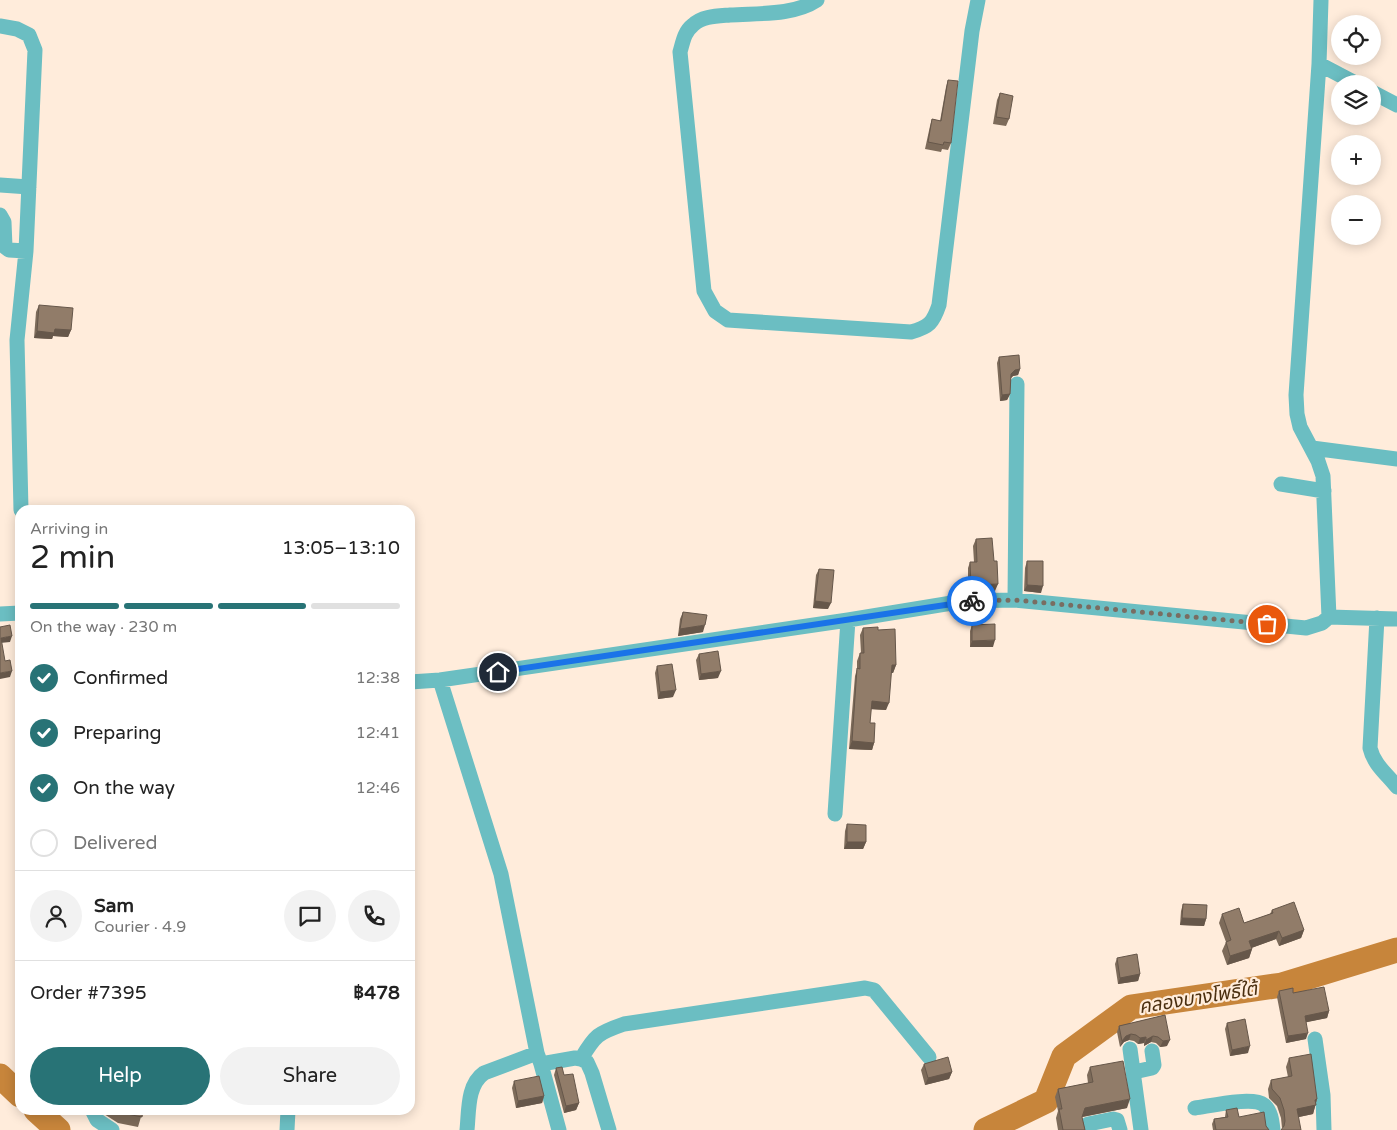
<!DOCTYPE html>
<meta charset="utf-8">
<style>
body{margin:0;font-family:"Varela Round","Noto Sans Thai",sans-serif;background:#f2f2f2;color:#222;height:100vh;display:flex;flex-direction:column;font-size:19px;white-space:nowrap}
*{box-sizing:border-box;margin:0}
p{font-size:16px;color:#767676}
.icon{flex:none;width:28px;height:28px;fill:none;stroke:currentColor;stroke-width:2;stroke-linecap:round;stroke-linejoin:round}
.map{position:relative;flex:1;overflow:hidden}
.details{position:absolute;left:15px;top:505px;width:400px;height:610px;display:flex;flex-direction:column;background:#fff;border-radius:15px;box-shadow:0 2px 12px #0003}
.details>*{flex:none}
.buttons{position:absolute;left:1331px;top:15px;display:grid;gap:10px}
.buttons a{display:grid;place-items:center;width:50px;height:50px;border-radius:50%;background:#fff;box-shadow:0 2px 12px #0003;font-size:25px}
.pin{position:absolute;display:grid;place-items:center;width:42px;height:42px;color:#fff;margin:-21px;border:2px solid #fff;border-radius:50%;box-shadow:0 1px 5px #0007}
.courier{position:absolute;display:grid;place-items:center;width:50px;height:50px;margin:-25px;border:4px solid #1a73e8;border-radius:50%;background:#fff;color:#222;box-shadow:0 1px 6px #0007}
.headline em{font-style:normal;font-weight:600}
.headline div{display:flex;flex-direction:column-reverse}
.headline{display:flex;align-items:center;justify-content:space-between;height:85px;padding:0 15px}
h1{font-size:32px;font-weight:600;line-height:38px}
.bar{display:grid;grid-template-columns:repeat(4,1fr);gap:8px 5px;align-content:center;height:60px;padding:0 15px}
.bar i{height:6px;border-radius:4px;background:#e0e0e0}
.bar .current{background:#287376}
.bar p{grid-column:span 4}
.line{display:flex;align-items:center;gap:12px;padding:0 15px;border-top:1px solid #e0e0e0}
.line div{flex:1}
.round{display:grid;place-items:center;flex:none;width:52px;height:52px;border-radius:26px;background:#f2f2f2}
ol{padding:0 15px;list-style:none}
li{display:flex;align-items:center;gap:15px;height:55px}
li p{margin-inline-start:auto}
li .icon{padding:5px;border-radius:50%;background:#287376;color:#fff;stroke-width:4}
li:last-child{color:#767676}
li i{width:28px;height:28px;border:2px solid #e0e0e0;border-radius:50%}
.button{display:flex;gap:10px;margin-top:auto;padding:10px 15px}
.button a{flex:1;height:58px;border-radius:30px;background:#287376;color:#fff;font-size:20px;font-weight:600;line-height:58px;text-align:center}
.button a+a{background:#f2f2f2;color:#222}
.map>svg:first-child{display:block}
</style>
<div class="map">
<svg width="1397" height="1130" viewBox="0 0 1397 1130">
<rect width="100%" height="100%" fill="#ffecdb"/>
<g fill="none" stroke-linecap="round" stroke-linejoin="round">
<path stroke="#c7853b" stroke-width="25" d="M 0,1076 L 20,1095
M 36,1110 L 58,1130
M 986,1130 L 1046,1101 L 1064,1056 L 1131,1007 L 1282,985 L 1397,950"/>
<path stroke="#6bbec2" stroke-width="15" d="M 817,0 C 793,16 757,13 730,15 C 717,16 702,16 693,25 C 684,32 683,42 680,52 L 704,291 L 715,311 L 728,320 L 911,332 C 929,327 933,323 939,305 L 972,31 L 978,0
M 0,26 L 17,29 L 29,35 L 35,50 L 26,251 L 17,340 L 21,510
M 1319,64 L 1357,84
M 1372,92 L 1397,105
M 0,185 L 29,187
M 0,215 L 4,222 L 5,247 L 9,250 L 26,251
M 1312,448 L 1397,459
M 1281,484 L 1324,491
M 1015,600 L 1017,384
M 0,614 L 20,613
M 1329,617 L 1397,619
M 1377,618 L 1370,748 C 1374,765 1387,774 1397,787
M 440,680 L 501,874 L 537,1053 L 541,1064 L 559,1130
M 410,682 L 440,680 L 848,620 L 964,601 L 1015,600 L 1306,628 L 1322,623 L 1329,617 L 1323,476 L 1318,461 L 1300,427 L 1297,414 L 1296,395 L 1319,64 L 1321,0
M 835,814 L 848,620
M 1315,1039 L 1323,1095 L 1324,1130
M 1130,1049 L 1141,1130
M 581,1059 C 595,1035 598,1033 624,1024 L 865,988 L 874,990 L 929,1057
M 541,1064 L 575,1058 L 581,1059 L 587,1062 L 592,1073 L 609,1130
M 1134,1072 L 1152,1068 L 1154,1065 L 1152,1051
M 1195,1108 C 1210,1106 1253,1096 1264,1105 C 1271,1111 1272,1121 1273,1130
M 92,1110 L 97,1120 L 112,1130
M 1088,1124 L 1113,1119 L 1117,1120 L 1120,1130
M 287,1130 L 288,1110
M 467,1130 C 469,1111 467,1085 484,1073 L 537,1053"/>
</g>
<path fill="#7d6b5a" d="M 948,80 L 951,143 L 948,150 L 942,149 L 941,152 L 925,149 L 930,126 L 932,119 L 940,121 L 946,87 Z
M 1000,93 L 1009,119 L 1006,126 L 993,124 L 997,100 Z
M 39,305 L 71,330 L 68,337 L 53,336 L 52,339 L 34,338 L 36,312 Z
M 999,357 L 1020,369 L 1018,375 L 1013,376 L 1011,378 L 1010,394 L 1007,400 L 1000,401 L 997,363 Z
M 976,539 L 994,561 L 995,591 L 968,592 L 968,568 L 970,562 L 974,562 L 973,546 Z
M 1027,561 L 1041,593 L 1024,591 L 1025,568 Z
M 819,569 L 828,609 L 813,608 L 816,575 Z
M 683,612 L 703,632 L 678,636 L 680,619 Z
M 972,625 L 993,647 L 970,647 L 970,631 Z
M 863,628 L 878,630 L 896,665 L 893,673 L 891,673 L 886,710 L 871,709 L 870,723 L 874,743 L 872,750 L 849,749 L 855,676 L 857,669 L 857,661 L 860,653 L 861,653 L 860,635 Z
M 699,654 L 718,678 L 699,680 L 696,660 Z
M 657,666 L 673,697 L 658,699 L 655,673 Z
M 847,824 L 866,842 L 863,849 L 844,849 L 845,831 Z
M 1183,904 L 1206,919 L 1204,926 L 1180,925 L 1181,911 Z
M 1272,910 L 1304,930 L 1301,938 L 1279,946 L 1276,939 L 1251,948 L 1252,949 L 1249,958 L 1227,965 L 1222,951 L 1226,942 L 1219,923 L 1222,914 L 1244,923 L 1270,914 Z
M 1117,958 L 1140,974 L 1138,981 L 1118,984 L 1115,964 Z
M 1279,991 L 1293,993 L 1329,1011 L 1327,1018 L 1306,1022 L 1306,1039 L 1286,1043 L 1277,997 Z
M 1165,1015 L 1167,1046 L 1160,1047 L 1156,1043 L 1151,1042 L 1144,1046 L 1144,1043 L 1138,1044 L 1134,1041 L 1129,1040 L 1124,1042 L 1120,1047 L 1117,1032 L 1119,1026 Z
M 1227,1023 L 1248,1053 L 1230,1056 L 1225,1029 Z
M 1289,1058 L 1317,1099 L 1313,1114 L 1299,1117 L 1282,1128 L 1281,1118 L 1277,1106 L 1269,1098 L 1268,1089 L 1271,1080 L 1288,1077 L 1286,1067 Z
M 924,1064 L 952,1072 L 949,1079 L 925,1085 L 921,1070 Z
M 1090,1067 L 1127,1108 L 1082,1117 L 1085,1130 L 1058,1130 L 1056,1118 L 1058,1111 L 1055,1097 L 1058,1089 L 1088,1083 L 1087,1075 Z
M 556,1068 L 564,1075 L 579,1103 L 576,1110 L 564,1113 L 554,1075 Z
M 514,1081 L 544,1096 L 542,1103 L 516,1108 L 512,1088 Z
M 102,1110 L 143,1110 L 138,1127 L 118,1123 L 104,1114 Z
M 1226,1110 L 1239,1117 L 1266,1126 L 1269,1130 L 1213,1130 L 1212,1124 L 1214,1119 L 1225,1117 Z"/>
<path fill="#66574a" d="M 55,329 L 71,330 L 68,337 L 53,336 L 52,339 L 34,338 L 37,331 Z
M 1020,369 L 1018,375 L 1013,376 L 1009,380 L 1011,374 L 1015,370 Z
M 1010,394 L 1007,400 L 1000,401 L 1002,395 Z
M 998,584 L 995,591 L 968,592 L 971,585 Z
M 1027,585 L 1043,586 L 1041,593 L 1024,591 Z
M 815,601 L 831,603 L 828,609 L 813,608 Z
M 705,625 L 703,632 L 678,636 L 680,629 Z
M 12,636 L 10,642 L 0,643 L 1,638 Z
M 995,640 L 993,647 L 970,647 L 972,641 Z
M 892,665 L 896,665 L 893,673 L 889,673 Z
M 12,671 L 10,677 L 0,679 L 0,673 Z
M 721,671 L 718,678 L 699,680 L 701,674 Z
M 676,690 L 673,697 L 658,699 L 660,692 Z
M 872,701 L 889,703 L 886,710 L 869,709 Z
M 852,741 L 874,743 L 872,750 L 849,749 Z
M 847,842 L 866,842 L 863,849 L 844,849 Z
M 1182,918 L 1206,919 L 1204,926 L 1180,925 Z
M 1304,930 L 1301,938 L 1279,946 L 1282,938 Z
M 1279,931 L 1276,939 L 1246,950 L 1249,941 Z
M 1252,949 L 1249,958 L 1227,965 L 1230,956 Z
M 1140,974 L 1138,981 L 1118,984 L 1120,978 Z
M 1329,1011 L 1327,1018 L 1303,1023 L 1305,1016 Z
M 1308,1033 L 1306,1039 L 1286,1043 L 1288,1036 Z
M 1131,1034 L 1129,1040 L 1124,1042 L 1120,1047 L 1122,1041 L 1126,1036 Z
M 1153,1036 L 1151,1042 L 1144,1046 L 1146,1040 Z
M 1146,1037 L 1144,1043 L 1138,1044 L 1140,1038 Z
M 1170,1040 L 1167,1046 L 1160,1047 L 1163,1041 Z
M 1250,1046 L 1248,1053 L 1230,1056 L 1232,1050 Z
M 952,1072 L 949,1079 L 925,1085 L 928,1078 Z
M 544,1096 L 542,1103 L 516,1108 L 518,1101 Z
M 1130,1099 L 1127,1108 L 1082,1117 L 1085,1108 Z
M 1317,1099 L 1313,1114 L 1294,1118 L 1297,1109 Z
M 579,1103 L 576,1110 L 564,1113 L 566,1106 Z"/>
<path fill="#917c69" stroke="#66574a" d="M 948,80 L 958,81 L 951,143 L 944,142 L 943,145 L 928,142 L 932,119 L 941,121 Z
M 1000,93 L 1013,96 L 1009,119 L 996,117 Z
M 39,305 L 73,308 L 71,330 L 55,329 L 54,333 L 37,331 Z
M 1019,355 L 1020,369 L 1015,370 L 1011,374 L 1010,394 L 1002,395 L 999,357 Z
M 992,538 L 994,561 L 997,561 L 998,584 L 971,585 L 970,562 L 977,562 L 976,539 Z
M 1027,561 L 1043,561 L 1043,586 L 1027,585 Z
M 819,569 L 834,570 L 831,603 L 815,601 Z
M 683,612 L 707,615 L 705,625 L 680,629 Z
M 995,624 L 995,640 L 972,641 L 972,625 Z
M 10,625 L 12,636 L 1,638 L 5,661 L 10,660 L 12,671 L 0,673 L 0,627 Z
M 878,627 L 878,630 L 895,629 L 896,665 L 892,665 L 889,703 L 872,701 L 870,723 L 875,723 L 874,743 L 852,741 L 857,668 L 860,669 L 860,653 L 864,653 L 863,628 Z
M 718,651 L 721,671 L 701,674 L 699,654 Z
M 672,664 L 676,690 L 660,692 L 657,666 Z
M 847,824 L 866,825 L 866,842 L 847,842 Z
M 1294,902 L 1304,930 L 1282,938 L 1279,931 L 1249,941 L 1252,949 L 1230,956 L 1226,942 L 1231,940 L 1222,914 L 1239,908 L 1244,923 L 1273,913 L 1272,910 Z
M 1183,904 L 1207,905 L 1206,919 L 1182,918 Z
M 1137,954 L 1140,974 L 1120,978 L 1117,958 Z
M 1324,987 L 1329,1011 L 1305,1016 L 1308,1033 L 1288,1036 L 1279,991 L 1293,988 L 1293,993 Z
M 1165,1015 L 1170,1040 L 1163,1041 L 1158,1037 L 1153,1036 L 1146,1040 L 1146,1037 L 1140,1038 L 1136,1035 L 1131,1034 L 1126,1036 L 1122,1041 L 1119,1026 Z
M 1245,1019 L 1250,1046 L 1232,1050 L 1227,1023 Z
M 1311,1054 L 1317,1099 L 1315,1100 L 1316,1105 L 1297,1109 L 1301,1130 L 1281,1130 L 1284,1126 L 1285,1121 L 1284,1110 L 1280,1098 L 1272,1089 L 1271,1080 L 1292,1076 L 1289,1058 Z
M 948,1057 L 952,1072 L 928,1078 L 924,1064 Z
M 1123,1061 L 1130,1099 L 1085,1108 L 1082,1117 L 1085,1130 L 1063,1130 L 1059,1109 L 1062,1109 L 1058,1089 L 1093,1082 L 1090,1067 Z
M 562,1067 L 564,1075 L 573,1074 L 579,1103 L 566,1106 L 556,1068 Z
M 539,1076 L 544,1096 L 518,1101 L 514,1081 Z
M 1237,1108 L 1239,1117 L 1264,1112 L 1266,1126 L 1269,1130 L 1216,1130 L 1214,1119 L 1228,1117 L 1226,1110 Z
M 117,1110 L 143,1110 L 142,1117 L 122,1113 Z"/>
<g fill="none" stroke-linecap="round" stroke-linejoin="round">
<path stroke="#796d62" stroke-width="5" stroke-dasharray="0 9" d="M 972,601 L 1015,600 L 1267,624"/>
<path stroke="#1a73e8" stroke-width="6" d="M 498,672 L 972,601"/>
</g>
<g text-anchor="middle" dominant-baseline="central" stroke-width="4.5" stroke-linejoin="round" paint-order="stroke">
<g font-size="19" font-style="italic" fill="#4a2e0f" stroke="#ffecdb">
<text transform="translate(1198 998) rotate(-9)">คลองบางโพธิ์ใต้</text>
</g>
</g>
</svg>
<div class="buttons">
<a><svg class="icon" aria-label="locate" viewBox="0 0 24 24"><circle cx="12" cy="12" r="6"/><path d="M12 2v4M12 18v4M2 12h4M18 12h4"/></svg></a>
<a><svg class="icon" aria-label="layers" viewBox="0 0 24 24"><path d="M12 4l9 5-9 5-9-5zM3 14l9 5 9-5"/></svg></a>
<a>+</a>
<a>−</a>
</div>
<div class="pin" style="left:1267px;top:624px;background:#ea580c"><svg class="icon" aria-label="bag" viewBox="0 0 24 24"><path d="M5 8h14l-1 12H6zM9 8a3 3 0 0 1 6 0"/></svg></div>
<div class="pin" style="left:498px;top:672px;background:#1f2937"><svg class="icon" aria-label="home" viewBox="0 0 24 24"><path d="M3 11l9-7 9 7M6 9v11h12V9"/></svg></div>
<div class="courier" style="left:972px;top:601px"><svg class="icon" aria-label="bike" viewBox="0 0 24 24"><circle cx="6" cy="16" r="4"/><circle cx="18" cy="16" r="4"/><path d="M6 16l4-8h5l3 8M10 8l3 8H6M13 5h3"/></svg></div>
<section class="details">
<div class="headline"><div><h1>2 min</h1><p>Arriving in</p></div><em>13:05–13:10</em></div>
<div class="bar"><i class="current"></i><i class="current"></i><i class="current"></i><i></i><p>On the way · 230 m</p></div>
<ol>
<li><svg class="icon" aria-label="check" viewBox="0 0 24 24"><path d="M5 12l5 5 9-10"/></svg>Confirmed<p>12:38</p></li>
<li><svg class="icon" aria-label="check" viewBox="0 0 24 24"><path d="M5 12l5 5 9-10"/></svg>Preparing<p>12:41</p></li>
<li><svg class="icon" aria-label="check" viewBox="0 0 24 24"><path d="M5 12l5 5 9-10"/></svg>On the way<p>12:46</p></li>
<li><i></i>Delivered</li>
</ol>
<div class="line" style="height:90px"><a class="round"><svg class="icon" aria-label="person" viewBox="0 0 24 24"><circle cx="12" cy="8" r="4"/><path d="M4 21q1-7 8-7t8 7"/></svg></a><div><b>Sam</b><p>Courier · 4.9</p></div><a class="round"><svg class="icon" aria-label="chat" viewBox="0 0 24 24"><path d="M4 5h16v11H9l-5 4z"/></svg></a><a class="round"><svg class="icon" aria-label="phone" viewBox="0 0 24 24"><path d="M5 4h4l2 5-3 2q2 4 5 5l2-3 5 2v4C11 20 4 13 5 4z"/></svg></a></div>
<div class="line" style="height:65px"><div>Order #7395</div><b>฿478</b></div>
<div class="button"><a>Help</a><a>Share</a></div>
</section>
</div>
